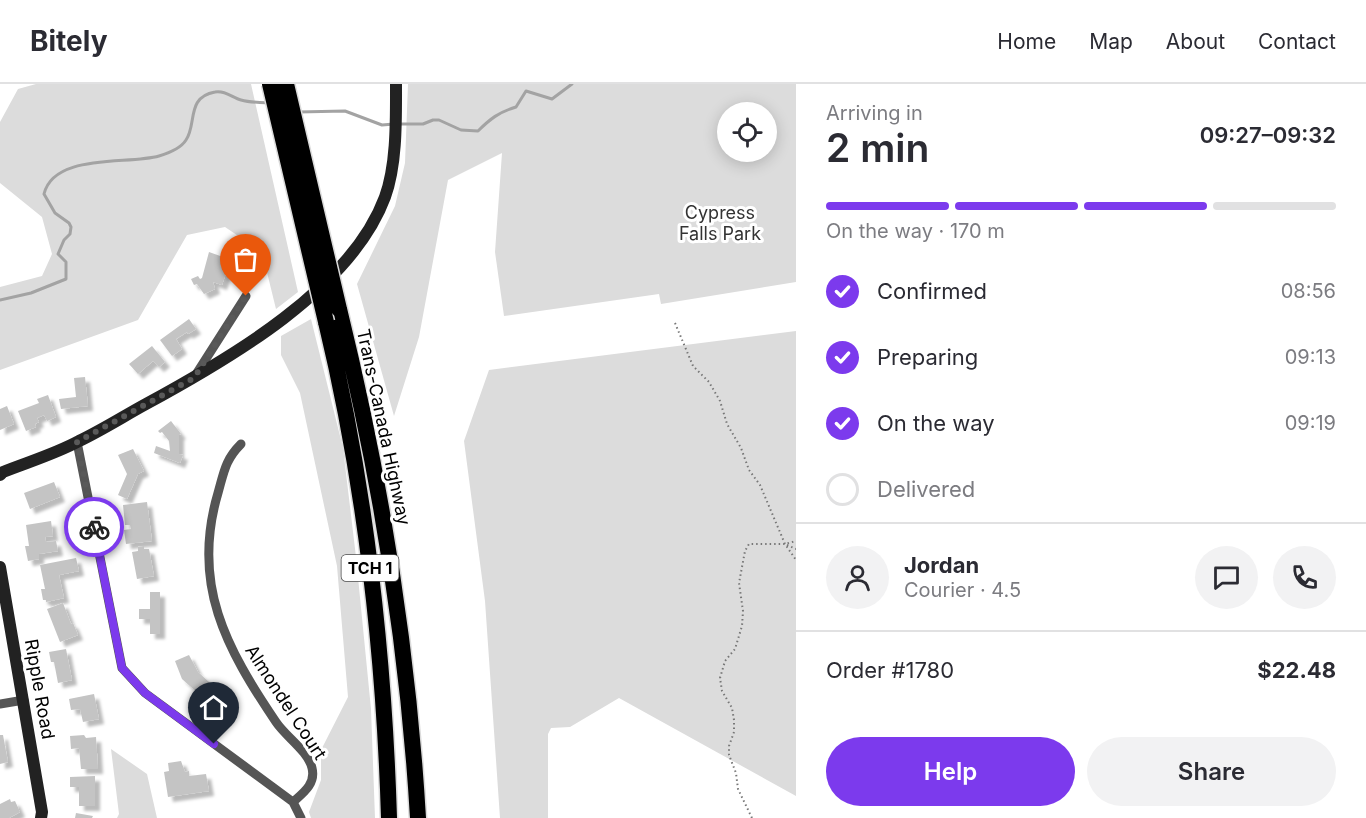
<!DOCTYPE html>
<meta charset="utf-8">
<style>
body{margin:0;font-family:Inter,sans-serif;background:#f2f2f3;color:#2b2b33;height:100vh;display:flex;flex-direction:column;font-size:22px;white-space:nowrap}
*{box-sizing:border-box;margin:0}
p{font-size:20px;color:#7c7c81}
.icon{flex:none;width:33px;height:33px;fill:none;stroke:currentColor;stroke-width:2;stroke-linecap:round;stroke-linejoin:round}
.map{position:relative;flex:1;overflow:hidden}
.sheet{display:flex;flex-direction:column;background:#fff;width:570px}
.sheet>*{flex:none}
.tools{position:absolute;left:717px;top:18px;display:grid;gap:12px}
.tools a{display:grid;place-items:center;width:60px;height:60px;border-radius:50%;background:#fff;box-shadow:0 3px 15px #0003;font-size:30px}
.pin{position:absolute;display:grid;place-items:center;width:51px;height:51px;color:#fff;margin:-62px -26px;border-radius:50% 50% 50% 0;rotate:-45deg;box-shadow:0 0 6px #0007}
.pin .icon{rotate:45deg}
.courier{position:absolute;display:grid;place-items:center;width:60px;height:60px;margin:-30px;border:4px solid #7c3aed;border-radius:50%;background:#fff;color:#222;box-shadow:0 2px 8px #0007}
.summary em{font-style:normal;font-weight:600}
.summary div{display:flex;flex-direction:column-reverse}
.summary{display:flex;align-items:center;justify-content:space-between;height:102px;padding:0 30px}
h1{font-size:39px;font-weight:600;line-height:45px}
.bar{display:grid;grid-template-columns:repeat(4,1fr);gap:9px 6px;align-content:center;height:72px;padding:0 30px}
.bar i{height:8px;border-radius:4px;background:#e1e1e2}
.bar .selected{background:#7c3aed}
.bar p{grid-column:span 4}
.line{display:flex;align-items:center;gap:15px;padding:0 30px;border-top:2px solid #e1e1e2}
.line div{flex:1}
.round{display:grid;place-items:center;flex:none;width:63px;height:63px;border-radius:32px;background:#f2f2f3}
ol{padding:0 30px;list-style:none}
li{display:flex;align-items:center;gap:18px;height:66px}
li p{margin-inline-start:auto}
li .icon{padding:6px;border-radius:50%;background:#7c3aed;color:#fff;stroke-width:4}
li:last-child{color:#7c7c81}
li i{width:33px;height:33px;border:3px solid #e1e1e2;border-radius:50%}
.button{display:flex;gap:12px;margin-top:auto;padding:12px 30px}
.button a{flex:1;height:69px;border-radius:36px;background:#7c3aed;color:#fff;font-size:24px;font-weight:600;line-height:69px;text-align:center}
.button a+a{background:#f2f2f3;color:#2b2b33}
header{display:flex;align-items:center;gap:36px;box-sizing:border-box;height:84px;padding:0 30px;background:#fff;border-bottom:2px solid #e1e1e2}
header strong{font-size:28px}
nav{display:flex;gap:33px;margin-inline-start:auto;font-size:21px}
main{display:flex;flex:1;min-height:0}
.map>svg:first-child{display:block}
</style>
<header>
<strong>Bitely</strong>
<nav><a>Home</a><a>Map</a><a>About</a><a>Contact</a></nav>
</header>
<main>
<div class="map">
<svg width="796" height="734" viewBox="0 0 796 734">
<defs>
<filter id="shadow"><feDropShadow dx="5" dy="5" stdDeviation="1.5" flood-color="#0004"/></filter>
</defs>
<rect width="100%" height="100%" fill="#fff"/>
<path fill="#dcdcdc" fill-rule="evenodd" d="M 36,0 L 251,0 L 298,208 L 276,225 L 262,168 L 225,143 L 187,151 L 138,236 L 0,286 L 0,203 L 42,192 L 52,170 L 42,133 L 0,99 L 0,38 L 18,5 Z
M 408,0 L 796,0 L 796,198 L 661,220 L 659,210 L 504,232 L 495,168 L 502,69 L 448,96 L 419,253 L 394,332 L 357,200 L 395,122 L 405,79 ZM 728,28 L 766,28 L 766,68 L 728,68 Z
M 311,235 L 343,364 L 356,473 L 371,625 L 375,734 L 311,734 L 309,728 L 321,696 L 321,666 L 348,613 L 337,482 L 300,309 L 281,271 L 281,252 Z
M 796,247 L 796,712 L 619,614 L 570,643 L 551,644 L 548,650 L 548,734 L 500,734 L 485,517 L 464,357 L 489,286 Z
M 111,665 L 147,690 L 157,734 L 117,734 L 119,730 Z"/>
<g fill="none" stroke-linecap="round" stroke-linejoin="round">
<path stroke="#a3a3a3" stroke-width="3" d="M 298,28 L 345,27 L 382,41 L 394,40
M 400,40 L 423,40 L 433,36 L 439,36 L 461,46 L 478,47 C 490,35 499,28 516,23 L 526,7 L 552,15 L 572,0
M 0,216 L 31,209 L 66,195 L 66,178 L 58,170 L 64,156 L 70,150 L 71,143 L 69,139 L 55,129 L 44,110 C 54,69 127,81 159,72 C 169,69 181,64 186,56 C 197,40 186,13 215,8 C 225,6 233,14 241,16 C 251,19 260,18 269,19"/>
</g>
<path fill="#c4c4c4" filter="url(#shadow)" d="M 209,168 L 223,173 L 222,178 L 229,180 L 222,201 L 213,198 L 215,205 L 204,210 L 197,200 L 194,201 L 191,195 L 198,192 L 200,195 L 202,194 Z
M 189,235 L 196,245 L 188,250 L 187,248 L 176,255 L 182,265 L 172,272 L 160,256 Z
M 152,262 L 165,278 L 159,283 L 153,277 L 138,290 L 129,280 Z
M 85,293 L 88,322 L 61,325 L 59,315 L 76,313 L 74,294 Z
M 48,311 L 56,333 L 47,337 L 44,331 L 37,334 L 39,338 L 35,340 L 36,343 L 26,347 L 18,327 L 39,319 L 37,315 Z
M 7,322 L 14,340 L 0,346 L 0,325 Z
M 171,337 L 181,350 L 179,351 L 179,370 L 183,371 L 180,379 L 154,369 L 156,362 L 170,367 L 169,357 L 162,348 L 160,349 L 158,347 Z
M 133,365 L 144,387 L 138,390 L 127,415 L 118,411 L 127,390 L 118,371 Z
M 54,398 L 60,413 L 30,425 L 24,409 Z
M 147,418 L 152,457 L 126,460 L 124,446 L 131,445 L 130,441 L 125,441 L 123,421 Z
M 51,437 L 53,452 L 45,453 L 46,458 L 56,457 L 58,467 L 39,470 L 39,475 L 28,477 L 25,462 L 29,462 L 26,441 Z
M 144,462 L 144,465 L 149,465 L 154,492 L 137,495 L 132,468 L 138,467 L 138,463 Z
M 76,474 L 79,487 L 59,491 L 64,514 L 46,518 L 46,516 L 43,516 L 41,505 L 45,505 L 40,481 Z
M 150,508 L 160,508 L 160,550 L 150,550 L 150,535 L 139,535 L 139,525 L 150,525 Z
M 63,519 L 71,540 L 73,539 L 78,551 L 60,558 L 47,525 Z
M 66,565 L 72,596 L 58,599 L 54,578 L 51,578 L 49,568 Z
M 189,571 L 198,588 L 209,598 L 199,610 L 182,595 L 175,577 Z
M 94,610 L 99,635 L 83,638 L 80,625 L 71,626 L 69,615 Z
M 0,651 L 3,651 L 8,678 L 0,680 Z
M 84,651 L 86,654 L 96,653 L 98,685 L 81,685 L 79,664 L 71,665 L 70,652 Z
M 181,677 L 185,688 L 189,687 L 189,692 L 206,690 L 209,707 L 168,713 L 164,688 L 169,687 L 168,679 Z
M 95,692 L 95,722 L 79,722 L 79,703 L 70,703 L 70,693 Z
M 10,715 L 11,718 L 15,717 L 20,728 L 9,734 L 0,734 L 0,720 Z
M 76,729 L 93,732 L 92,734 L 75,734 Z"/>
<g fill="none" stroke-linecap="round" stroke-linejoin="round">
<g stroke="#dbdbdb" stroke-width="19">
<path id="highway" d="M 339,225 C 380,392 408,562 418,734
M 326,238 C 365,400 384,567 389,734"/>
</g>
<path stroke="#777" stroke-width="2" stroke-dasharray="1.5 3" stroke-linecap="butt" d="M 675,239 L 693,282 L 709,298 L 720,317 L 727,340 L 741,364 L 749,386 L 760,401 L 785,460 L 796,476
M 787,461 L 796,465
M 752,734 L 738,705 L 736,689 L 729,671 L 729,662 L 734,648 L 734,636 L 732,624 L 722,607 L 720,594 L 725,577 L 735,565 L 742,542 L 743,527 L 739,499 L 745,467 L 749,460 L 785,460 L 796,457"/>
<path stroke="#555" stroke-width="9" d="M 195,292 L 246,212
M 77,358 L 122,584 L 145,609 L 293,718 L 301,734
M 241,360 C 225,376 224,388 218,409 C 191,500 226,564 276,638 C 286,653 308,667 312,684 C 316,700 303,709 293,718
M 0,620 L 24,616"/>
<path stroke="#222" stroke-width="12" d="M 0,391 L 3,388 C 28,378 55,370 79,357 C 102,346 124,332 146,320 C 229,275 351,205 385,113 C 397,80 396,35 396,0
M 0,483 L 42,728 L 41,734"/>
<use href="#highway" stroke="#000" stroke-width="16"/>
<g stroke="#dbdbdb" stroke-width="19" stroke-linecap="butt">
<path id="highway-bridge" d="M 270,0 L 326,238
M 286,0 L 339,225"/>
</g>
<use href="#highway-bridge" stroke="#000" stroke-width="16"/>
</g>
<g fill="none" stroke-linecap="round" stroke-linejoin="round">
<path stroke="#595959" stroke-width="6" stroke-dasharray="0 10.8" d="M 94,443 L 77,358 L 194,294 L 246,212"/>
<path stroke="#7c3aed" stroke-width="8" d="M 94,443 L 122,584 L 145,609 L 214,660"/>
</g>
<g text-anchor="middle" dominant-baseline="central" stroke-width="6" stroke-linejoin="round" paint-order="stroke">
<rect fill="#fff" stroke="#4c4c4c" stroke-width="1.5" x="341.5" y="471" width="57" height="26" rx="4.5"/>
<g font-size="16" font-weight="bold" fill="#000">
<text x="370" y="484">TCH 1</text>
</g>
<g font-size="18" fill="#333" stroke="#fff">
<text x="720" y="128">Cypress<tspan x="720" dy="21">Falls Park</tspan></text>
</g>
<g font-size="18" fill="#000" stroke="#fff">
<text transform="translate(384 343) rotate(78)">Trans-Canada Highway</text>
<text transform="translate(40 605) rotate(80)">Ripple Road</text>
<text transform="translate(286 618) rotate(57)">Almondel Court</text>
</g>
</g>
</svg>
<div class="tools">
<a><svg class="icon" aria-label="locate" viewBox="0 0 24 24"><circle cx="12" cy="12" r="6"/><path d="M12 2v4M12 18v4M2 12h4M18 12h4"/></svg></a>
</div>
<div class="pin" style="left:246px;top:212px;background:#ea580c"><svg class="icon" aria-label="bag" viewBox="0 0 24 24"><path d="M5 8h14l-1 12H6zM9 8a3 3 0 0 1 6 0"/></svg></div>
<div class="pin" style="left:214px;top:660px;background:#1f2937"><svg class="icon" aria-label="home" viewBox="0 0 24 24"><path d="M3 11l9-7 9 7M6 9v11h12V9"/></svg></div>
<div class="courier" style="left:94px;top:443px"><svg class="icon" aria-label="bike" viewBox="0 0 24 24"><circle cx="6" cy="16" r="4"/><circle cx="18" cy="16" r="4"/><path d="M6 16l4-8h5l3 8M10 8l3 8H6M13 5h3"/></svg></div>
</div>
<section class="sheet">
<div class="summary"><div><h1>2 min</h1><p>Arriving in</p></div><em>09:27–09:32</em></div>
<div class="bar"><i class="selected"></i><i class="selected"></i><i class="selected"></i><i></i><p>On the way · 170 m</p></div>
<ol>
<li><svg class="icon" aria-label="check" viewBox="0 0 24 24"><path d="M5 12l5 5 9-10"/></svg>Confirmed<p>08:56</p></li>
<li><svg class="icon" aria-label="check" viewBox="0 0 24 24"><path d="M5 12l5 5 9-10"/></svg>Preparing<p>09:13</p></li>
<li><svg class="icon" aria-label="check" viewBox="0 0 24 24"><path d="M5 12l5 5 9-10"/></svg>On the way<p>09:19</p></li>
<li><i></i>Delivered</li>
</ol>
<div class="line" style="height:108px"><a class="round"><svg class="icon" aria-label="person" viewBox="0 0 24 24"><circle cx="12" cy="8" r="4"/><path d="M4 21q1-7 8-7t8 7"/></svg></a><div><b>Jordan</b><p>Courier · 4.5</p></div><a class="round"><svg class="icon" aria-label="chat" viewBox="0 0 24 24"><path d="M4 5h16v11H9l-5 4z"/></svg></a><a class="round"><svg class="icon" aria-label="phone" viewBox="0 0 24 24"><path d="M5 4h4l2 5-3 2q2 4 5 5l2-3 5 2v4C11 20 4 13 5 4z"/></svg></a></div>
<div class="line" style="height:78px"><div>Order #1780</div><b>$22.48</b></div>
<div class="button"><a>Help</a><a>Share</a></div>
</section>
</main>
